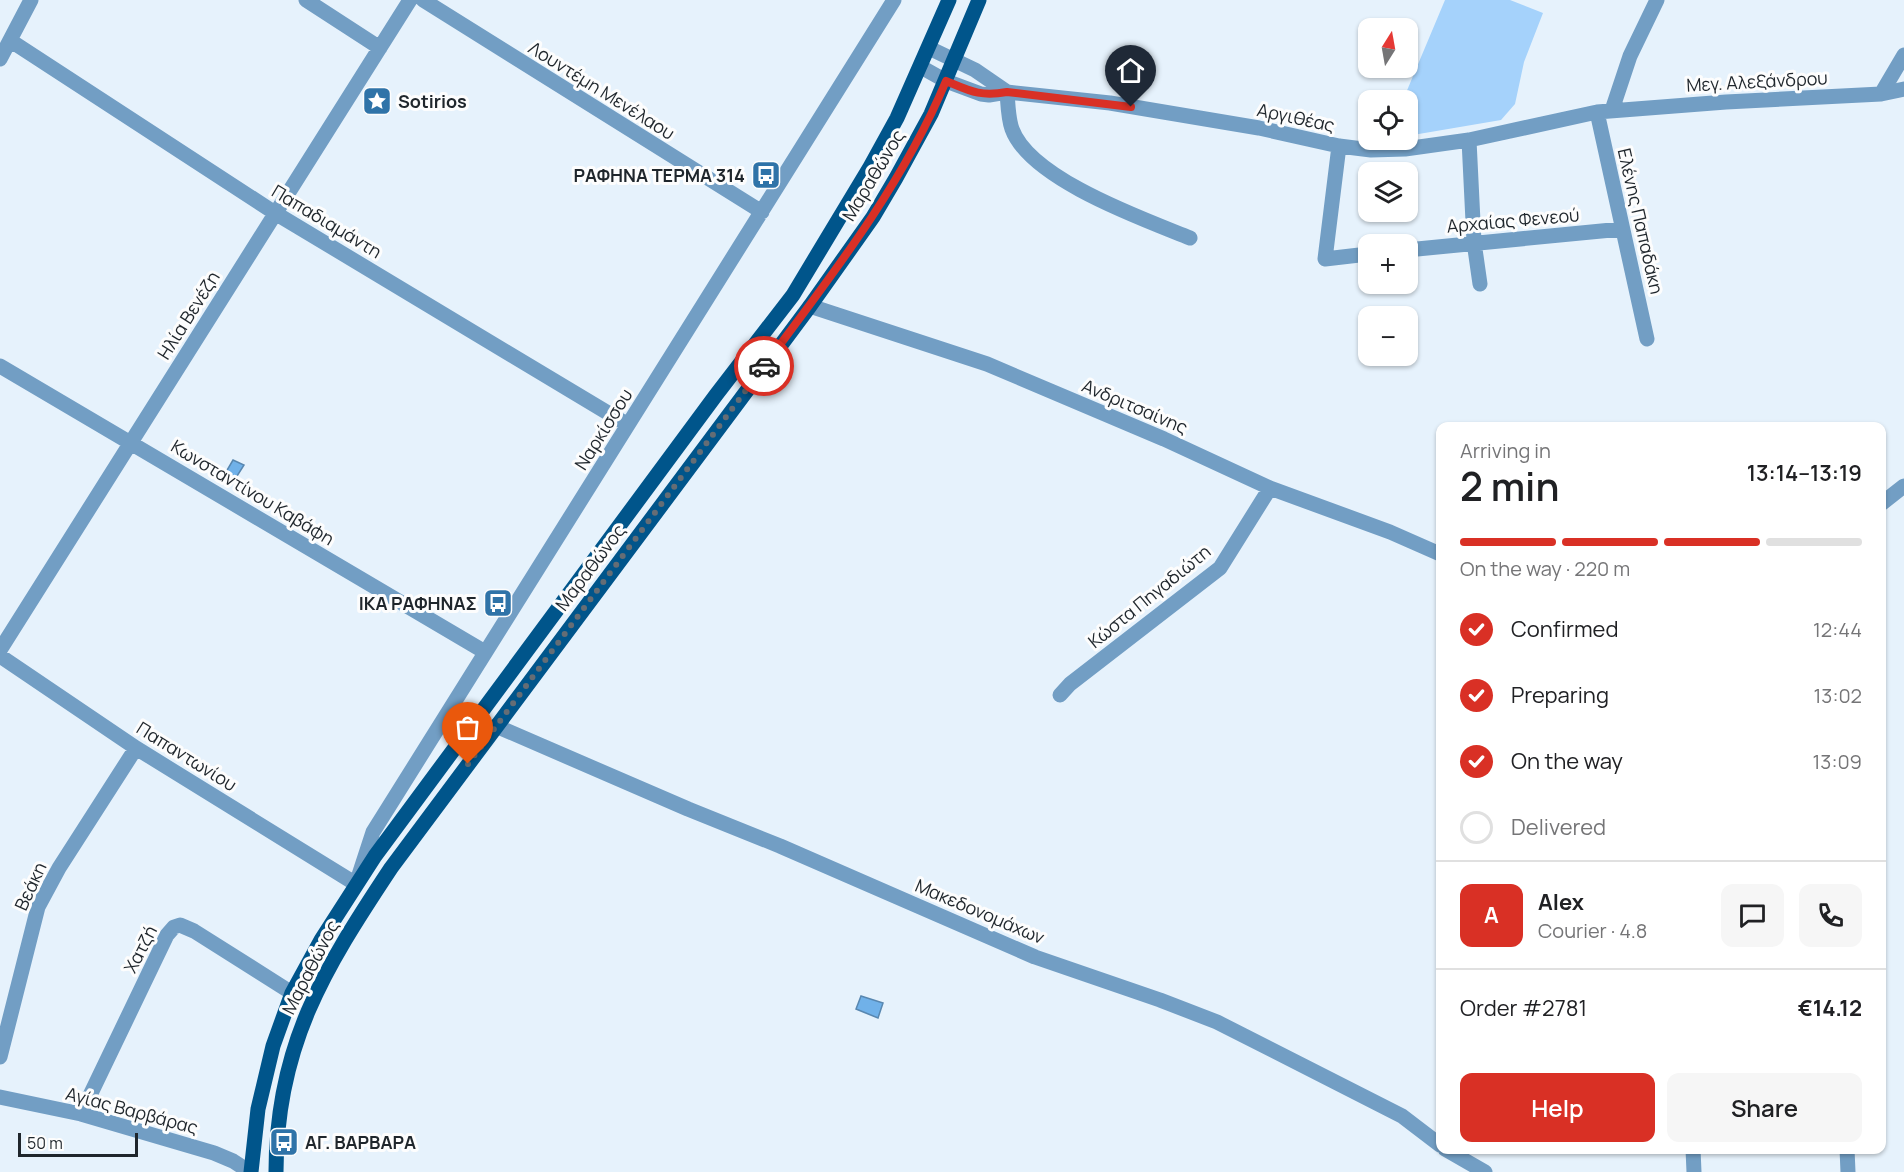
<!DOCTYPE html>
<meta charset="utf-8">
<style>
body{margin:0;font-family:Manrope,sans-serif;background:#f6f6f6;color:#202124;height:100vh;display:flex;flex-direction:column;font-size:22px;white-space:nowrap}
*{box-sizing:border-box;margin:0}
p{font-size:20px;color:#757577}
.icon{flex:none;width:33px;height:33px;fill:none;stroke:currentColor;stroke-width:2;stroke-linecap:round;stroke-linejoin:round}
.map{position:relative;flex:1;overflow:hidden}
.panel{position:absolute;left:1436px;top:422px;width:450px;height:732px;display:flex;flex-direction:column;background:#fff;border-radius:12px;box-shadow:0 2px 4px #0004}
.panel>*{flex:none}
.needle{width:39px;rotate:11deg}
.tools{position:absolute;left:1358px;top:18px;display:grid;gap:12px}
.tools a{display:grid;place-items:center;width:60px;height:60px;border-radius:12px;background:#fff;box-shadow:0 2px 4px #0004;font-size:30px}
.scale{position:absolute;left:18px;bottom:15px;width:120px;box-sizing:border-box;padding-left:6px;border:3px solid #1f262c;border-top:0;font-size:16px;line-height:21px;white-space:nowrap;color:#1f262c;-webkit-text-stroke:4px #fdfdfd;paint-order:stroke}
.pin{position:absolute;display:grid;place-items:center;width:51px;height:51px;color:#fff;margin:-62px -26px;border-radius:50% 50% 50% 0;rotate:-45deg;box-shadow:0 0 6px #0007}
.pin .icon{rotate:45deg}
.courier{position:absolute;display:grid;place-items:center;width:60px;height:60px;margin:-30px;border:4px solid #d93025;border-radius:50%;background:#fff;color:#222;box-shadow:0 2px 8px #0007}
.summary em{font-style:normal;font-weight:600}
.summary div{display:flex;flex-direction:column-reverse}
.summary{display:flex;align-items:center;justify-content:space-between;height:102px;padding:0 24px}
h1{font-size:39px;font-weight:600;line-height:45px}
.bar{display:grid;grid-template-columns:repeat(4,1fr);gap:9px 6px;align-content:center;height:72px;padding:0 24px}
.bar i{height:8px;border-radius:4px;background:#e0e0e0}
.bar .on{background:#d93025}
.bar p{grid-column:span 4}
.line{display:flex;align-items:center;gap:15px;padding:0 24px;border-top:2px solid #e0e0e0}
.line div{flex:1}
.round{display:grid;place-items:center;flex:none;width:63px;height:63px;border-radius:12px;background:#f6f6f6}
ol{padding:0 24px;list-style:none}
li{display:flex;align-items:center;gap:18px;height:66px}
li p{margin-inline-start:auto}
li .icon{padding:6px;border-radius:50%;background:#d93025;color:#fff;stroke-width:4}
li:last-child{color:#757577}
li i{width:33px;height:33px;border:3px solid #e0e0e0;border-radius:50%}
.cta{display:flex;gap:12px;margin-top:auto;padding:12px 24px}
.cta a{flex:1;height:69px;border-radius:12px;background:#d93025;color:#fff;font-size:24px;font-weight:600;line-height:69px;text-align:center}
.cta a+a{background:#f6f6f6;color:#202124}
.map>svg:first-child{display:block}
</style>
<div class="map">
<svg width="1904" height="1172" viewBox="0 0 1904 1172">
<rect width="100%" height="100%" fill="#e6f2fc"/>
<path fill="#a5d2fb" d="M 1445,0 L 1510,0 L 1543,13 L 1524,62 L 1515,104 L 1501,120 L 1407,136 L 1407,100 L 1403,100 Z"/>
<path fill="#70b1e9" stroke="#5887b0" stroke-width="1.5" d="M 233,460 L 244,465 L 232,484 L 223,477 Z
M 861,996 L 883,1003 L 878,1018 L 856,1009 Z"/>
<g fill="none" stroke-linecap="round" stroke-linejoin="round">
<path stroke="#729ec4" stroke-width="15" d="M 306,0 L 380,48
M 423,0 L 762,212
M 11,41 L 275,213 L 628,425
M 929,48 L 975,70 L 1007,92 C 1008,104 1008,118 1012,129 C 1030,179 1143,219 1190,238
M 0,59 L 31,0
M 921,67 L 946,81 L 981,94 L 989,95 L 1007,92 L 1110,103 L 1259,128 L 1339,146 L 1371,150 L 1405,149 L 1469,140 L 1597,112 L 1726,102 L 1881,94 L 1904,89
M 1881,94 L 1904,55
M 1612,110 L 1630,56 L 1657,0
M 1597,112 L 1647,339
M 1469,140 L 1474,242 L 1480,284
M 1339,146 L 1325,259 L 1368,254
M 1407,250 L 1622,229
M 810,306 L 987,364 L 1164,439 L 1270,488 L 1390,532 L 1440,554
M 0,366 L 485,652
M 1881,504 L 1904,486
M 0,650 L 410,0
M 0,656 L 136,748 L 356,884 L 373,832 L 894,0
M 1060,695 L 1070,684 L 1220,568 L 1270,488
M 496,726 L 688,809 L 780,846 L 1035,957 L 1160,1000 L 1217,1022 L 1402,1116 L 1440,1145
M 0,1057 L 38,907 L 59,868 L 136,748
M 0,1097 L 81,1114 L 214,1153 L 233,1161 L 250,1172
M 81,1114 L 167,935 L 174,927 L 180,925 L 194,931 L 292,993
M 1445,1149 L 1485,1172
M 1693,1149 L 1694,1172
M 1847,1149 L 1848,1172"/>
<path stroke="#00558b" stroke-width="15" d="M 251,1172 L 258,1109 L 273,1046 L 292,993 L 321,940 L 375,856 L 716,395 L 793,295 L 870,167 L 897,118 L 949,0
M 276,1172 C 276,1046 324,969 391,868 L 810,306 L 873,217 L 896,178 L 931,114 L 979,0"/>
</g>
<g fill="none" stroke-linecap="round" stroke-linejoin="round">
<path stroke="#656d75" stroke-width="6" stroke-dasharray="0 10.8" d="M 468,764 L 764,366"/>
<path stroke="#d93025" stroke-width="8" d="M 764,366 C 832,275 902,186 946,81 C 970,91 980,97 1007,92 L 1131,107"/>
</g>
<defs>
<g id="sight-square" transform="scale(1.5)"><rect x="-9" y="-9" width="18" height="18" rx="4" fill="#2f73a8" stroke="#fdfdfd"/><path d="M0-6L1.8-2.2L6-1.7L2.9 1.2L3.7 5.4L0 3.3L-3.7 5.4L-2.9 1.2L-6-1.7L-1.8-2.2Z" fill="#fff"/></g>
<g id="bus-square" transform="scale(1.5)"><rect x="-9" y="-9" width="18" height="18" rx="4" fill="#2f73a8" stroke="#fdfdfd"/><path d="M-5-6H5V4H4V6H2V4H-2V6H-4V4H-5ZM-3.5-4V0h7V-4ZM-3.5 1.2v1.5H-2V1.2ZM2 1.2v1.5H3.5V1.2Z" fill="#fff"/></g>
</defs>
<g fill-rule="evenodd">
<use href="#sight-square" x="377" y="101"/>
<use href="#bus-square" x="766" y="175"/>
<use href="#bus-square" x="498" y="603"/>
<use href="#bus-square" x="284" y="1142"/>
</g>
<g text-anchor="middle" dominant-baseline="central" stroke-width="6" stroke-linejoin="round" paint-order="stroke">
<g font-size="18" fill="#1f262c" stroke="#fdfdfd">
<text transform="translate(1757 81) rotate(-3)">Μεγ. Αλεξάνδρου</text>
<text transform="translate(602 90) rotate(32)">Λουντέμη Μενέλαου</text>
<text transform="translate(1296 117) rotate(12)">Αργιθέας</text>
<text transform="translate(873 175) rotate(-59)">Μαραθώνος</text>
<text transform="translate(1513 220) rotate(-5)">Αρχαίας Φενεού</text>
<text transform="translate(327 221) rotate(31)">Παπαδιαμάντη</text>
<text transform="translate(1641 221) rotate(77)">Ελένης Παπαδάκη</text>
<text transform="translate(188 315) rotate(-58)">Ηλία Βενέζη</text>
<text transform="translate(1135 406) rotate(23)">Ανδριτσαίνης</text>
<text transform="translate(603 429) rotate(-58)">Ναρκίσσου</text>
<text transform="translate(253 492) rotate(31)">Κωνσταντίνου Καβάφη</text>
<text transform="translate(590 567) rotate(-53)">Μαραθώνος</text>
<text transform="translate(1149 596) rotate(-39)">Κώστα Πηγαδιώτη</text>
<text transform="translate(187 756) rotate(32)">Παπαντωνίου</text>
<text transform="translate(30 886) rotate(-65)">Βεάκη</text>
<text transform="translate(980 911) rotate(23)">Μακεδονομάχων</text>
<text transform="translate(140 949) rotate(-63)">Χατζή</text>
<text transform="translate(310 967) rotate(-63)">Μαραθώνος</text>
<text transform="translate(132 1110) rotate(15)">Αγίας Βαρβάρας</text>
</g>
<g font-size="18" font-weight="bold" fill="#1f262c" stroke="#fdfdfd" text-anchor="start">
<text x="398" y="101">Sotirios</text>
<text x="745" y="175" text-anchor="end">ΡΑΦΗΝΑ ΤΕΡΜΑ 314</text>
<text x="477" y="603" text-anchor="end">ΙΚΑ ΡΑΦΗΝΑΣ</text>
<text x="305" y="1142">ΑΓ. ΒΑΡΒΑΡΑ</text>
</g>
</g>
</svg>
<div class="tools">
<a><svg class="needle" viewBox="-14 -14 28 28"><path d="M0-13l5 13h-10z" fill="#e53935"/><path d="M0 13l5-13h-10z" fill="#757577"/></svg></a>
<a><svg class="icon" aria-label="locate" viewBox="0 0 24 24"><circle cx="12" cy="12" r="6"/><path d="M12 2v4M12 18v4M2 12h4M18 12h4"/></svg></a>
<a><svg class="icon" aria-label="layers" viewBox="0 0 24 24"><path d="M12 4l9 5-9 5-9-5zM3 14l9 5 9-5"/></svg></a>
<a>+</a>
<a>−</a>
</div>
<div class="scale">50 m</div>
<div class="pin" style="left:468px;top:764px;background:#ea580c"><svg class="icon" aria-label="bag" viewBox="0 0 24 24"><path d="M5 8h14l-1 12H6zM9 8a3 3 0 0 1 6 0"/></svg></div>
<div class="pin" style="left:1131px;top:107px;background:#1f2937"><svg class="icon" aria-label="home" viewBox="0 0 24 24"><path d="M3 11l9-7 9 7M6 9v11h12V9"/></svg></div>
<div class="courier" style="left:764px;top:366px"><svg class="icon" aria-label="car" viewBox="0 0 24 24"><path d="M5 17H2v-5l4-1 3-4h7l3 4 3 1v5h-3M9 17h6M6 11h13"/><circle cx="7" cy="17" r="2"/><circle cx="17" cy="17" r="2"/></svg></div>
<section class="panel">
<div class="summary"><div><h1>2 min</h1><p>Arriving in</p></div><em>13:14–13:19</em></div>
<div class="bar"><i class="on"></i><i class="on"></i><i class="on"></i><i></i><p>On the way · 220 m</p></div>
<ol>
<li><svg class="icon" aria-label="check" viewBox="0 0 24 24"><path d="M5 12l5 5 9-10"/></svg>Confirmed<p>12:44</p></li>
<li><svg class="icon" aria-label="check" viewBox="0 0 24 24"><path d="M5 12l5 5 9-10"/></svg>Preparing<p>13:02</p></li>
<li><svg class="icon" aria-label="check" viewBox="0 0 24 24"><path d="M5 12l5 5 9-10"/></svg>On the way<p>13:09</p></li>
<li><i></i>Delivered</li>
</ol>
<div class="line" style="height:108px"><b class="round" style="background:#d93025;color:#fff">A</b><div><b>Alex</b><p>Courier · 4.8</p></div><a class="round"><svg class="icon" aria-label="chat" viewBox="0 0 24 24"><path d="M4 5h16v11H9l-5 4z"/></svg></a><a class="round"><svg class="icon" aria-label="phone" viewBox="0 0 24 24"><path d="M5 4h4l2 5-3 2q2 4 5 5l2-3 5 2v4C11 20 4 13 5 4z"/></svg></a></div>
<div class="line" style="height:78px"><div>Order #2781</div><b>€14.12</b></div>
<div class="cta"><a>Help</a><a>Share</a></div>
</section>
</div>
